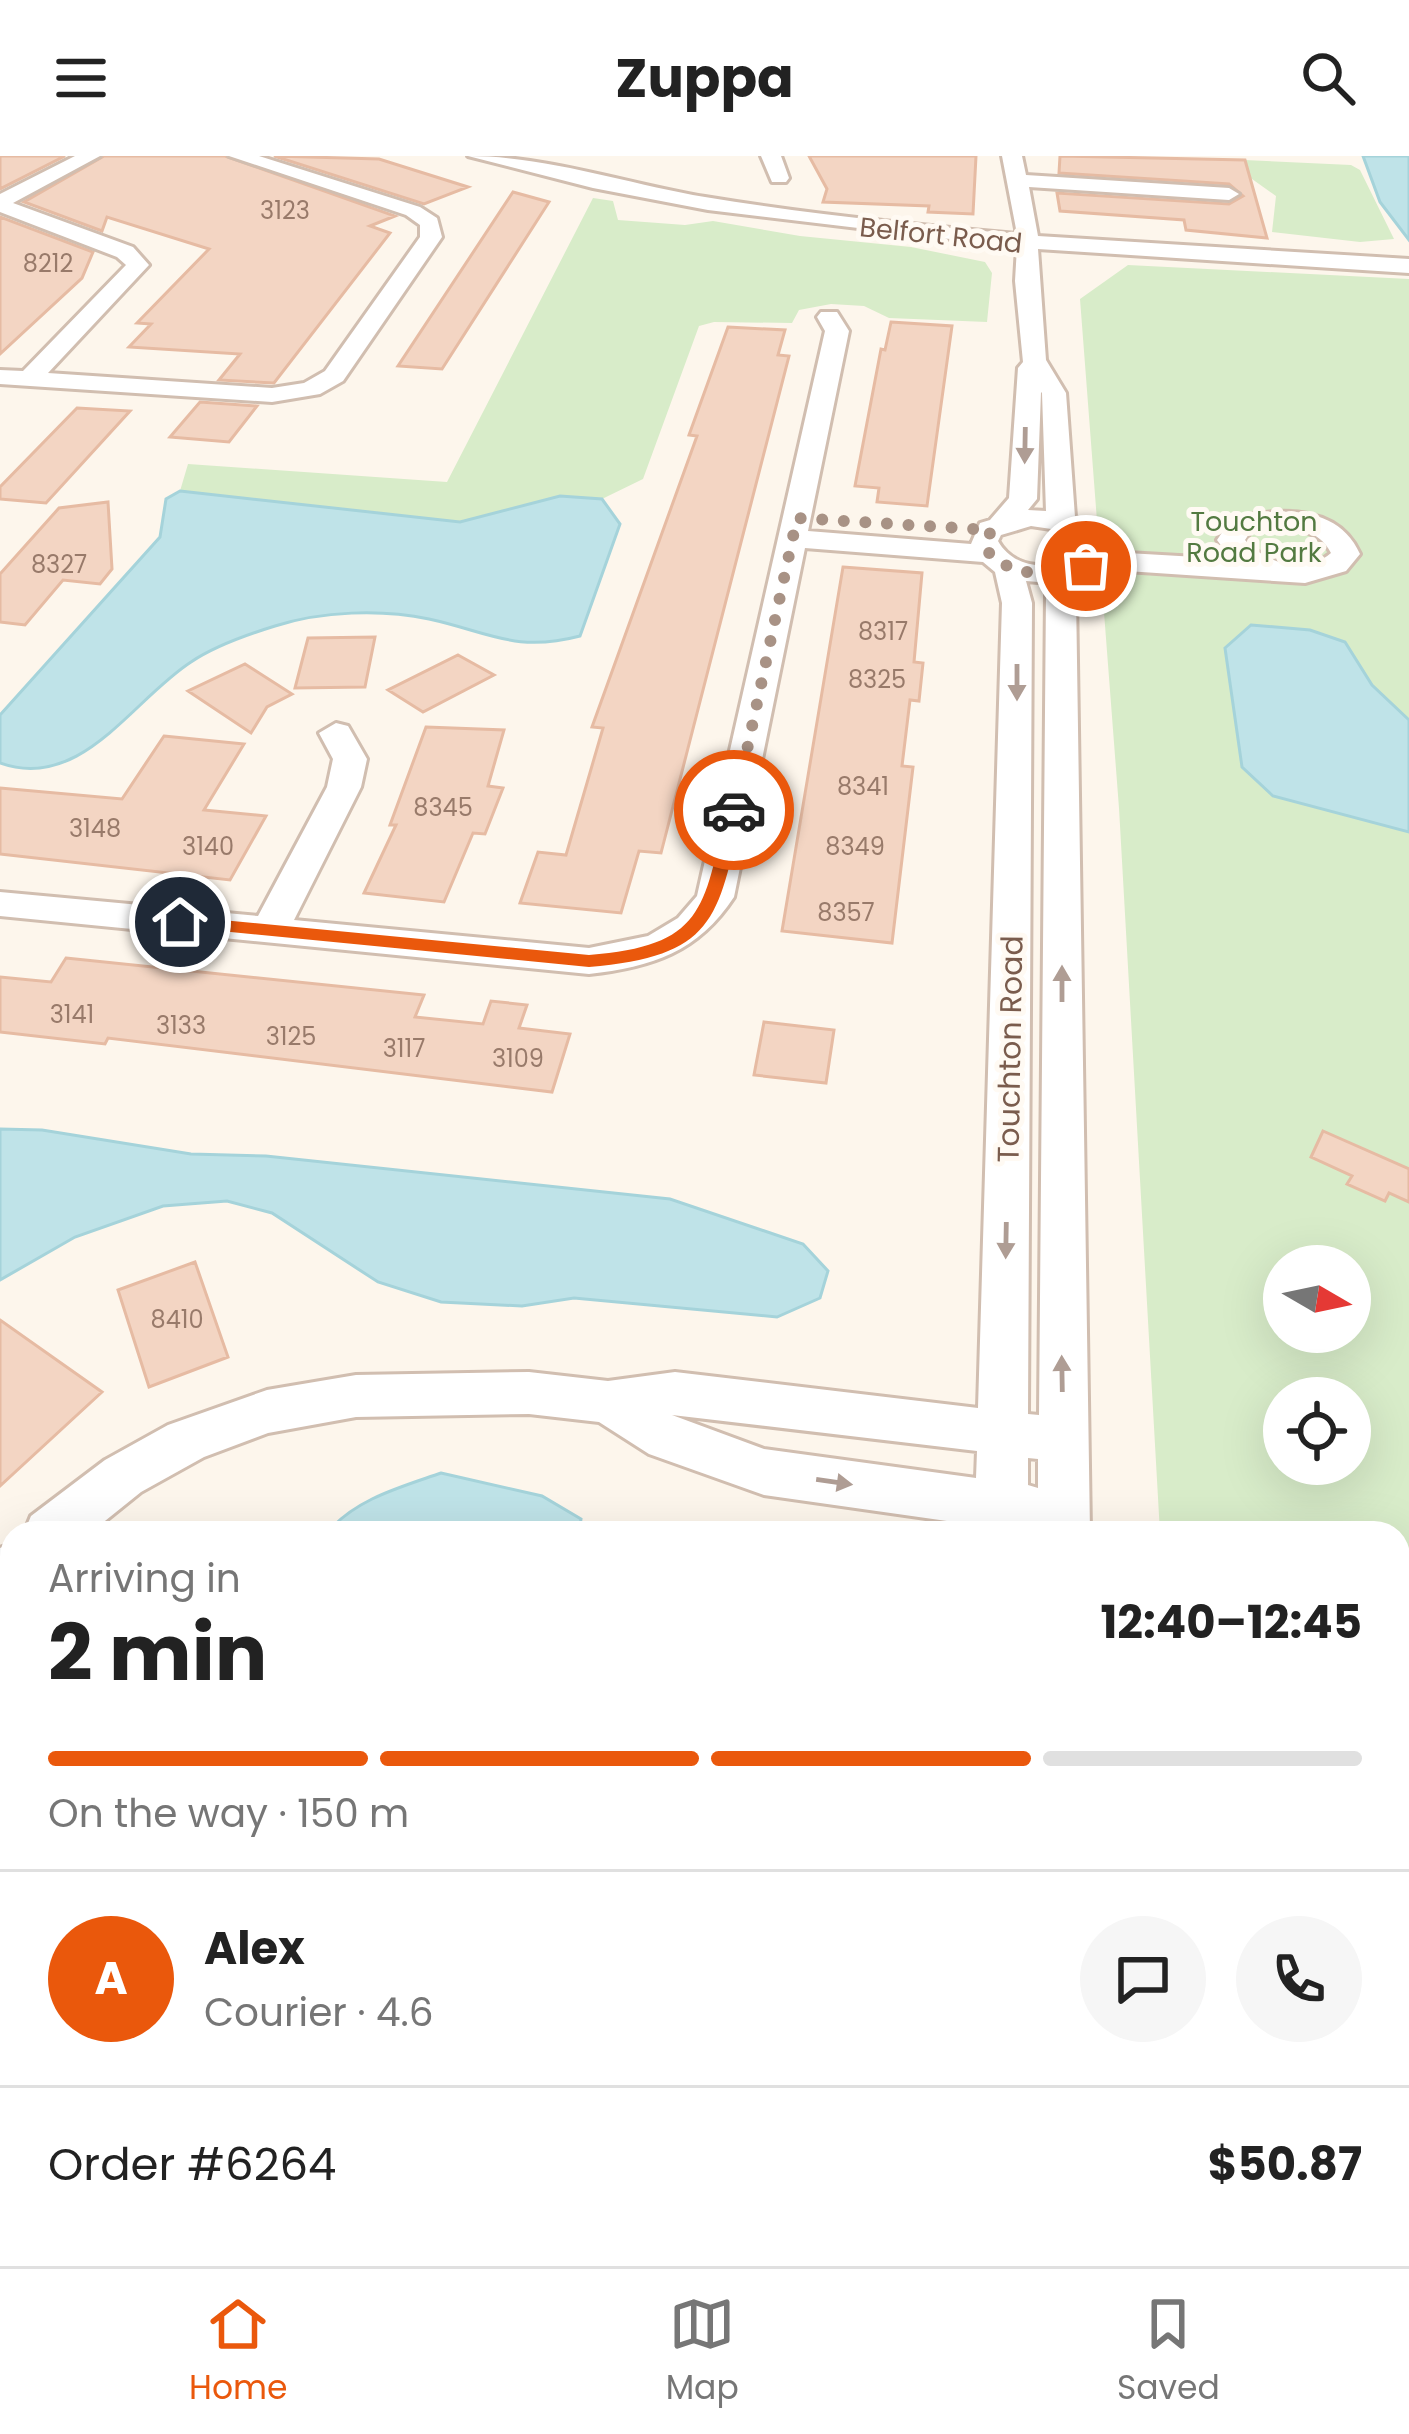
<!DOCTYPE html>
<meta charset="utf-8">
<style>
body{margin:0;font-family:Poppins,sans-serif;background:#f6f6f6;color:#222;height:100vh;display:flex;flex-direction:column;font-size:45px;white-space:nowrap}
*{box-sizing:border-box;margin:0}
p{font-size:39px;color:#767676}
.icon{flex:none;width:66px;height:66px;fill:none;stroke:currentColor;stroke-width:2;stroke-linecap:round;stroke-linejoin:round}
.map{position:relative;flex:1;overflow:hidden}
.panel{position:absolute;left:0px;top:1365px;width:1410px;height:747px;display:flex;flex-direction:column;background:#fff;border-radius:36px 36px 0 0;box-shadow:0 12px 48px #0002}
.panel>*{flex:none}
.needle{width:78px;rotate:99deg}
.controls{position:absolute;left:1263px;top:1089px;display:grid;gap:24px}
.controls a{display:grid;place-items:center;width:108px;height:108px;border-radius:50%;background:#fff;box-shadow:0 12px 48px #0002;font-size:60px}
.pin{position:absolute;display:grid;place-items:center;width:102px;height:102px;color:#fff;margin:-51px;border:6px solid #fff;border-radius:50%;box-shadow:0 3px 12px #0007}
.courier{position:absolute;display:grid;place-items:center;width:120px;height:120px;margin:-60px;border:9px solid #ea580c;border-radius:50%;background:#fff;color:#222;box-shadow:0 3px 15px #0007}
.overview em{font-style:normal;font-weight:700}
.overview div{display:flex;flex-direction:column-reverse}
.overview{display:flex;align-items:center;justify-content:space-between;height:204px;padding:0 48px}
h1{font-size:78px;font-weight:700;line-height:90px}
.bar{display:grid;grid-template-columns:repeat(4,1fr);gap:18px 12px;align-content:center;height:144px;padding:0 48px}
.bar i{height:15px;border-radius:9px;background:#e0e0e0}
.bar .active{background:#ea580c}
.bar p{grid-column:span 4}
.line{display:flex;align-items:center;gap:30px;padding:0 48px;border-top:3px solid #e0e0e0}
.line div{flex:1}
.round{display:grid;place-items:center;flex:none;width:126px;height:126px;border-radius:63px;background:#f6f6f6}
header{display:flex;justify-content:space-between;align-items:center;height:156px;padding:0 48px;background:#fff;font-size:54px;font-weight:700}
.menu{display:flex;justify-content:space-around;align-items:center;height:168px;border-top:3px solid #e0e0e0;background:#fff;font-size:33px;color:#767676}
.menu a{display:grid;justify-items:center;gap:6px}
.menu .active{color:#ea580c}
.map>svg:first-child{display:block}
</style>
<header><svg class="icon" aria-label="menu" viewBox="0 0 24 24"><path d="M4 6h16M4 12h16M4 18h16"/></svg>Zuppa<svg class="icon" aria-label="search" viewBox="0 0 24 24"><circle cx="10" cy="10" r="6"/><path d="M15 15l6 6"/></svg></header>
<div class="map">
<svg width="1409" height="2110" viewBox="0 0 1409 2110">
<rect width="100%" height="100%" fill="#fdf6ec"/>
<path fill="#d8ecc9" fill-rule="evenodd" d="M 1244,4 L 1351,9 L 1360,14 L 1394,83 L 1360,86 L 1272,76 L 1276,40 L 1245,18 Z
M 593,42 L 613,45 L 618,64 L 685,69 L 713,65 L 800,80 L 911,91 L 985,106 L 992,117 L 987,166 L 889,162 L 864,150 L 831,148 L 799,154 L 792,167 L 714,166 L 699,170 L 643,323 L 602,343 L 560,340 L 460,366 L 180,335 L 188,308 L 447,326 Z
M 1128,109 L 1409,123 L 1409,2110 L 1202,2110 L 1201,2100 L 1398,2100 L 1398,1377 L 1160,1377 L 1119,652 L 1080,143 ZM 1284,1110 L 1350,1110 L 1350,1176 L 1284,1176 ZM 1284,1242 L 1350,1242 L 1350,1308 L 1284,1308 Z"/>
<path fill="#bfe3e8" stroke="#a5d3da" stroke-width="3" d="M 1363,0 L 1409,0 L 1409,84 L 1380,46 Z
M 180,335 L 460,366 L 560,340 L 602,343 L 620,368 L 580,480 C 515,497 489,476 429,463 C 381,453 322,455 275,470 C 249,478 213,491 191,506 C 132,544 81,636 0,607 L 0,559 L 160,381 L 166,343 Z
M 1251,469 L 1310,474 L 1345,486 L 1372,529 L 1409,564 L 1409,676 L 1273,640 L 1242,611 L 1225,492 Z
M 0,973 L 42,974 L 191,998 L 266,1000 L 670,1043 L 803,1088 L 828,1115 L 820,1142 L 777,1161 L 574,1142 L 522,1150 L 441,1146 L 378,1126 L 272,1057 L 227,1045 L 163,1050 L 75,1081 L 0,1124 Z
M 441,1317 L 542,1340 L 581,1363 L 579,1377 L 327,1377 C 355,1343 401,1331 441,1317 Z"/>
<path fill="#f3d5c3" stroke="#e6bba3" stroke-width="3" d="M 0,0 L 65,0 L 0,33 Z
M 104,0 L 225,0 L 395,60 L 370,70 L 390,77 L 274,227 L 219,224 L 240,198 L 129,191 L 151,168 L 137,167 L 209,93 L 107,61 L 102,75 L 24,46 Z
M 274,0 L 379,3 L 468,31 L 424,48 Z
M 809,0 L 976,0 L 973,58 L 928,56 L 929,50 L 823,46 L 827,33 Z
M 1060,0 L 1245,4 L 1267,82 L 1186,74 L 1184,64 L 1060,55 L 1057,37 L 1229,48 L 1243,40 L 1229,28 L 1059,17 Z
M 513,36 L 549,46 L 442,213 L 398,210 Z
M 0,61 L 93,96 L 82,122 L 0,198 Z
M 891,166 L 952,170 L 927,350 L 877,346 L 879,332 L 855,330 L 881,193 L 885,194 Z
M 728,171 L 785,174 L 778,199 L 789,200 L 661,697 L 639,695 L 621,757 L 520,747 L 538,696 L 566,699 L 603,572 L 592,571 L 697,280 L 689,279 Z
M 200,246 L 257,250 L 229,286 L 170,281 Z
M 77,252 L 130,255 L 46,347 L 0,343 L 0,331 Z
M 108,346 L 112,413 L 100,428 L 63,424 L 25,469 L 0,466 L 0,418 L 59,352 Z
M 843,411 L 922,417 L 914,506 L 923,507 L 919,545 L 910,544 L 902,610 L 913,611 L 892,787 L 782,775 Z
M 375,481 L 365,531 L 295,532 L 308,482 Z
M 458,499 L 494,519 L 423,556 L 388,534 Z
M 245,508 L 292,538 L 267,551 L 251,577 L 188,535 Z
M 426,571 L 504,574 L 488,630 L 503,632 L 485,678 L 473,677 L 444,746 L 364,737 L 396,669 L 390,669 Z
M 164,580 L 244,588 L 204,654 L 266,660 L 230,724 L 0,698 L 0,632 L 122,643 Z
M 66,802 L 424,839 L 415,861 L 483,868 L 491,845 L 527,849 L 519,872 L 570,878 L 552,936 L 108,882 L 105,888 L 0,876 L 0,821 L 51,826 Z
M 764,866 L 834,874 L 826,927 L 754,919 Z
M 1323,975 L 1409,1013 L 1409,1046 L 1389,1037 L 1385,1045 L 1347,1028 L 1352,1020 L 1311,1001 Z
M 195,1106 L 228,1201 L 149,1231 L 118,1134 Z
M 0,1164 L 102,1236 L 0,1330 Z"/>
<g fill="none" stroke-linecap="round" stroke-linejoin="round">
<g stroke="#d1beb0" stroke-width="6">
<path id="minor" d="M 75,0 L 100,0 L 13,47 L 133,91 L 149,109 L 48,217 L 272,232 L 304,227 L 325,215 L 420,81 L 420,69 L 406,59 L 229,0 L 259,0 L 420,51 L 437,62 L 442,81 L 343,225 L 320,238 L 272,246 L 0,228 L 0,214 L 23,215 L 126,109 L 117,101 L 0,56 L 0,38 Z
M 468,0 C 547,0 628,28 705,41 C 808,58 913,69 1017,78 L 1002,0 L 1022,0 L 1026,19 L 1229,32 L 1239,38 L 1229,44 L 1029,31 L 1038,80 L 1409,103 L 1409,117 L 1038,93 L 1046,204 L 1066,237 L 1075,361 L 1101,377 L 1110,396 L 1231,403 L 1217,384 L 1231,363 C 1277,352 1337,347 1360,398 L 1346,415 L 1305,427 L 1097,413 L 1083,419 L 1076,438 L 1090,1377 L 975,1377 L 975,1369 L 764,1339 L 649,1298 L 599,1266 L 529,1258 L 356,1261 L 268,1277 L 204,1301 L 141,1336 L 90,1377 L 24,1377 L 31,1360 L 105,1304 L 168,1269 L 267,1234 L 356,1219 L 529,1216 L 608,1225 L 675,1216 L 978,1252 L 1002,447 L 995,416 L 983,406 L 805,392 L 734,741 C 698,796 652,811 589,818 L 0,760 L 0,736 L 258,760 L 327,631 L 333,603 L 319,577 L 336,567 L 348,570 L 367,603 L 361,631 L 294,764 L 589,792 L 648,780 L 678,762 L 697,740 L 825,175 L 817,161 L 821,156 L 837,156 L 849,175 L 808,375 L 971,388 L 980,367 L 990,364 L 1009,342 L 1018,212 L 1023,206 L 1015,125 L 1017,91 L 708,54 L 593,32 ZM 1041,236 L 1042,237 L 1046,355 L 1028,354 L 1037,343 ZM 1031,370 L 1058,374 L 1081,389 L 1081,397 C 1055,415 1015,415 998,385 L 1001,379 ZM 1269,370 C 1294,372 1319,373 1331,397 C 1305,420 1267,408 1245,384 L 1251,375 ZM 1026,425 L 1051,427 L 1046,438 L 1039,1259 L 1028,1258 L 1032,447 ZM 672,1259 L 977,1295 L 976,1322 L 764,1293 ZM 1028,1302 L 1038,1303 L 1038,1332 L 1028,1329 Z
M 761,0 L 781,0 L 789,22 L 786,26 L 772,26 Z
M 12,1387 L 12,1444 L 0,1448 L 0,1392 Z
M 954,2100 L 1024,2100 L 1024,2110 L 954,2110 Z
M 1039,2100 L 1109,2100 L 1109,2110 L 1039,2110 Z"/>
</g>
<use href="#minor" fill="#fff" fill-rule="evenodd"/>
</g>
<defs><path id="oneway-solid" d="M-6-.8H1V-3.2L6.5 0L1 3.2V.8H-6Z" transform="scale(3)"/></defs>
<g fill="#af9d94">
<use href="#oneway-solid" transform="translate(1025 289) rotate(91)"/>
<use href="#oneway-solid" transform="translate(1017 526) rotate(90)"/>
<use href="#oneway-solid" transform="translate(1062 828) rotate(-90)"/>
<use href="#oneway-solid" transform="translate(1006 1084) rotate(91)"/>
<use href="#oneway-solid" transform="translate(1062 1218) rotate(-91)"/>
<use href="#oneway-solid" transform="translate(834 1326) rotate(8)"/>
</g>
<path fill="#ea580c" d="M 734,650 L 742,654 C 718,765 714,800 589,811 L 180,771 L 171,766 L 180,760 L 589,799 C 703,790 704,754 726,654 Z"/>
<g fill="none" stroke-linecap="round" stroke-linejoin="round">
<path stroke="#a89285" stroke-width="12" stroke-dasharray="0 21.6" d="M 734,654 L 797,362 L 991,374 L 985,392 C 1008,422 1052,422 1086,410"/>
</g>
<g text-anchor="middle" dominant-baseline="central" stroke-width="10" stroke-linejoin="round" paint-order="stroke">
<g font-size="24" fill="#987a6a">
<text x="285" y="54">3123</text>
<text x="48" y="107">8212</text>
<text x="59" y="408">8327</text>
<text x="883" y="475">8317</text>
<text x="877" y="523">8325</text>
<text x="863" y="630">8341</text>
<text x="443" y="651">8345</text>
<text x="95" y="672">3148</text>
<text x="208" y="690">3140</text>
<text x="855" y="690">8349</text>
<text x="846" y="756">8357</text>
<text x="72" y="858">3141</text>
<text x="181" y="869">3133</text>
<text x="291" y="880">3125</text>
<text x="404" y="892">3117</text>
<text x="518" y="902">3109</text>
<text x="177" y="1163">8410</text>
</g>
<g font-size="27" fill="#7a5c4d" stroke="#fffaf3">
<text transform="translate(941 79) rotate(6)">Belfort Road</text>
</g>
<g font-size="27" fill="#537a41" stroke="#fffaf3">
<text x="1254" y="365">Touchton<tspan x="1254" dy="31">Road Park</tspan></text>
</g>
<g font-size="30" fill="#7a5c4d" stroke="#fffaf3">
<text transform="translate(1010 893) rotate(-89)">Touchton Road</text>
</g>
</g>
</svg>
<div class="controls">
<a><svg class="needle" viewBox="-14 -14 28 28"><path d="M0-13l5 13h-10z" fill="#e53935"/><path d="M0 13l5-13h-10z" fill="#767676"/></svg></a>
<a><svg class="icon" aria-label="locate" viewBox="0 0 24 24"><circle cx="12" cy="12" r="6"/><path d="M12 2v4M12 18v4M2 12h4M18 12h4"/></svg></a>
</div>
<div class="pin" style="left:1086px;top:410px;background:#ea580c"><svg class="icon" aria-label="bag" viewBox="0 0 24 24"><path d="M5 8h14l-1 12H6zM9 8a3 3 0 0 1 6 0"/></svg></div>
<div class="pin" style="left:180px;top:766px;background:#1f2937"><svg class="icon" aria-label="home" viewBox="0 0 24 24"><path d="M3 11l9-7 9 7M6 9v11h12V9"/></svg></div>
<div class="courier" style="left:734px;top:654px"><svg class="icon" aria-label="car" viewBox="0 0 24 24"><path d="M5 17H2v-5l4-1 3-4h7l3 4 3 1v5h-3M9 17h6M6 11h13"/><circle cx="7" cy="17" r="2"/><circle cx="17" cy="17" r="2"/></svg></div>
<section class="panel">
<div class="overview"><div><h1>2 min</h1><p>Arriving in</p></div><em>12:40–12:45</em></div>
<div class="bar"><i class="active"></i><i class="active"></i><i class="active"></i><i></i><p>On the way · 150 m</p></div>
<div class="line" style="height:216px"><b class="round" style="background:#ea580c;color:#fff">A</b><div><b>Alex</b><p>Courier · 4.6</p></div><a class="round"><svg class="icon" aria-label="chat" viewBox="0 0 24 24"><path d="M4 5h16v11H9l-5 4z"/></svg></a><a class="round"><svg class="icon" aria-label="phone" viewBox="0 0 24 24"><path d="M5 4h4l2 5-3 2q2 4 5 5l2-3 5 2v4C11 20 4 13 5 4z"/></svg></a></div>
<div class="line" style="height:156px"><div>Order #6264</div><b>$50.87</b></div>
</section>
</div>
<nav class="menu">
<a class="active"><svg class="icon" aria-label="home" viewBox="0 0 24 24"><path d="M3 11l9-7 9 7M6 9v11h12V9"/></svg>Home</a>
<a><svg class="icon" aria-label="map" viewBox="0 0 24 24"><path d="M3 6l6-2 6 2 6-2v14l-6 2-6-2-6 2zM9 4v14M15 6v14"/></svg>Map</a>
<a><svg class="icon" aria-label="saved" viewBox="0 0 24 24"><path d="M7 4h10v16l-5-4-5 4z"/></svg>Saved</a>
</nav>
